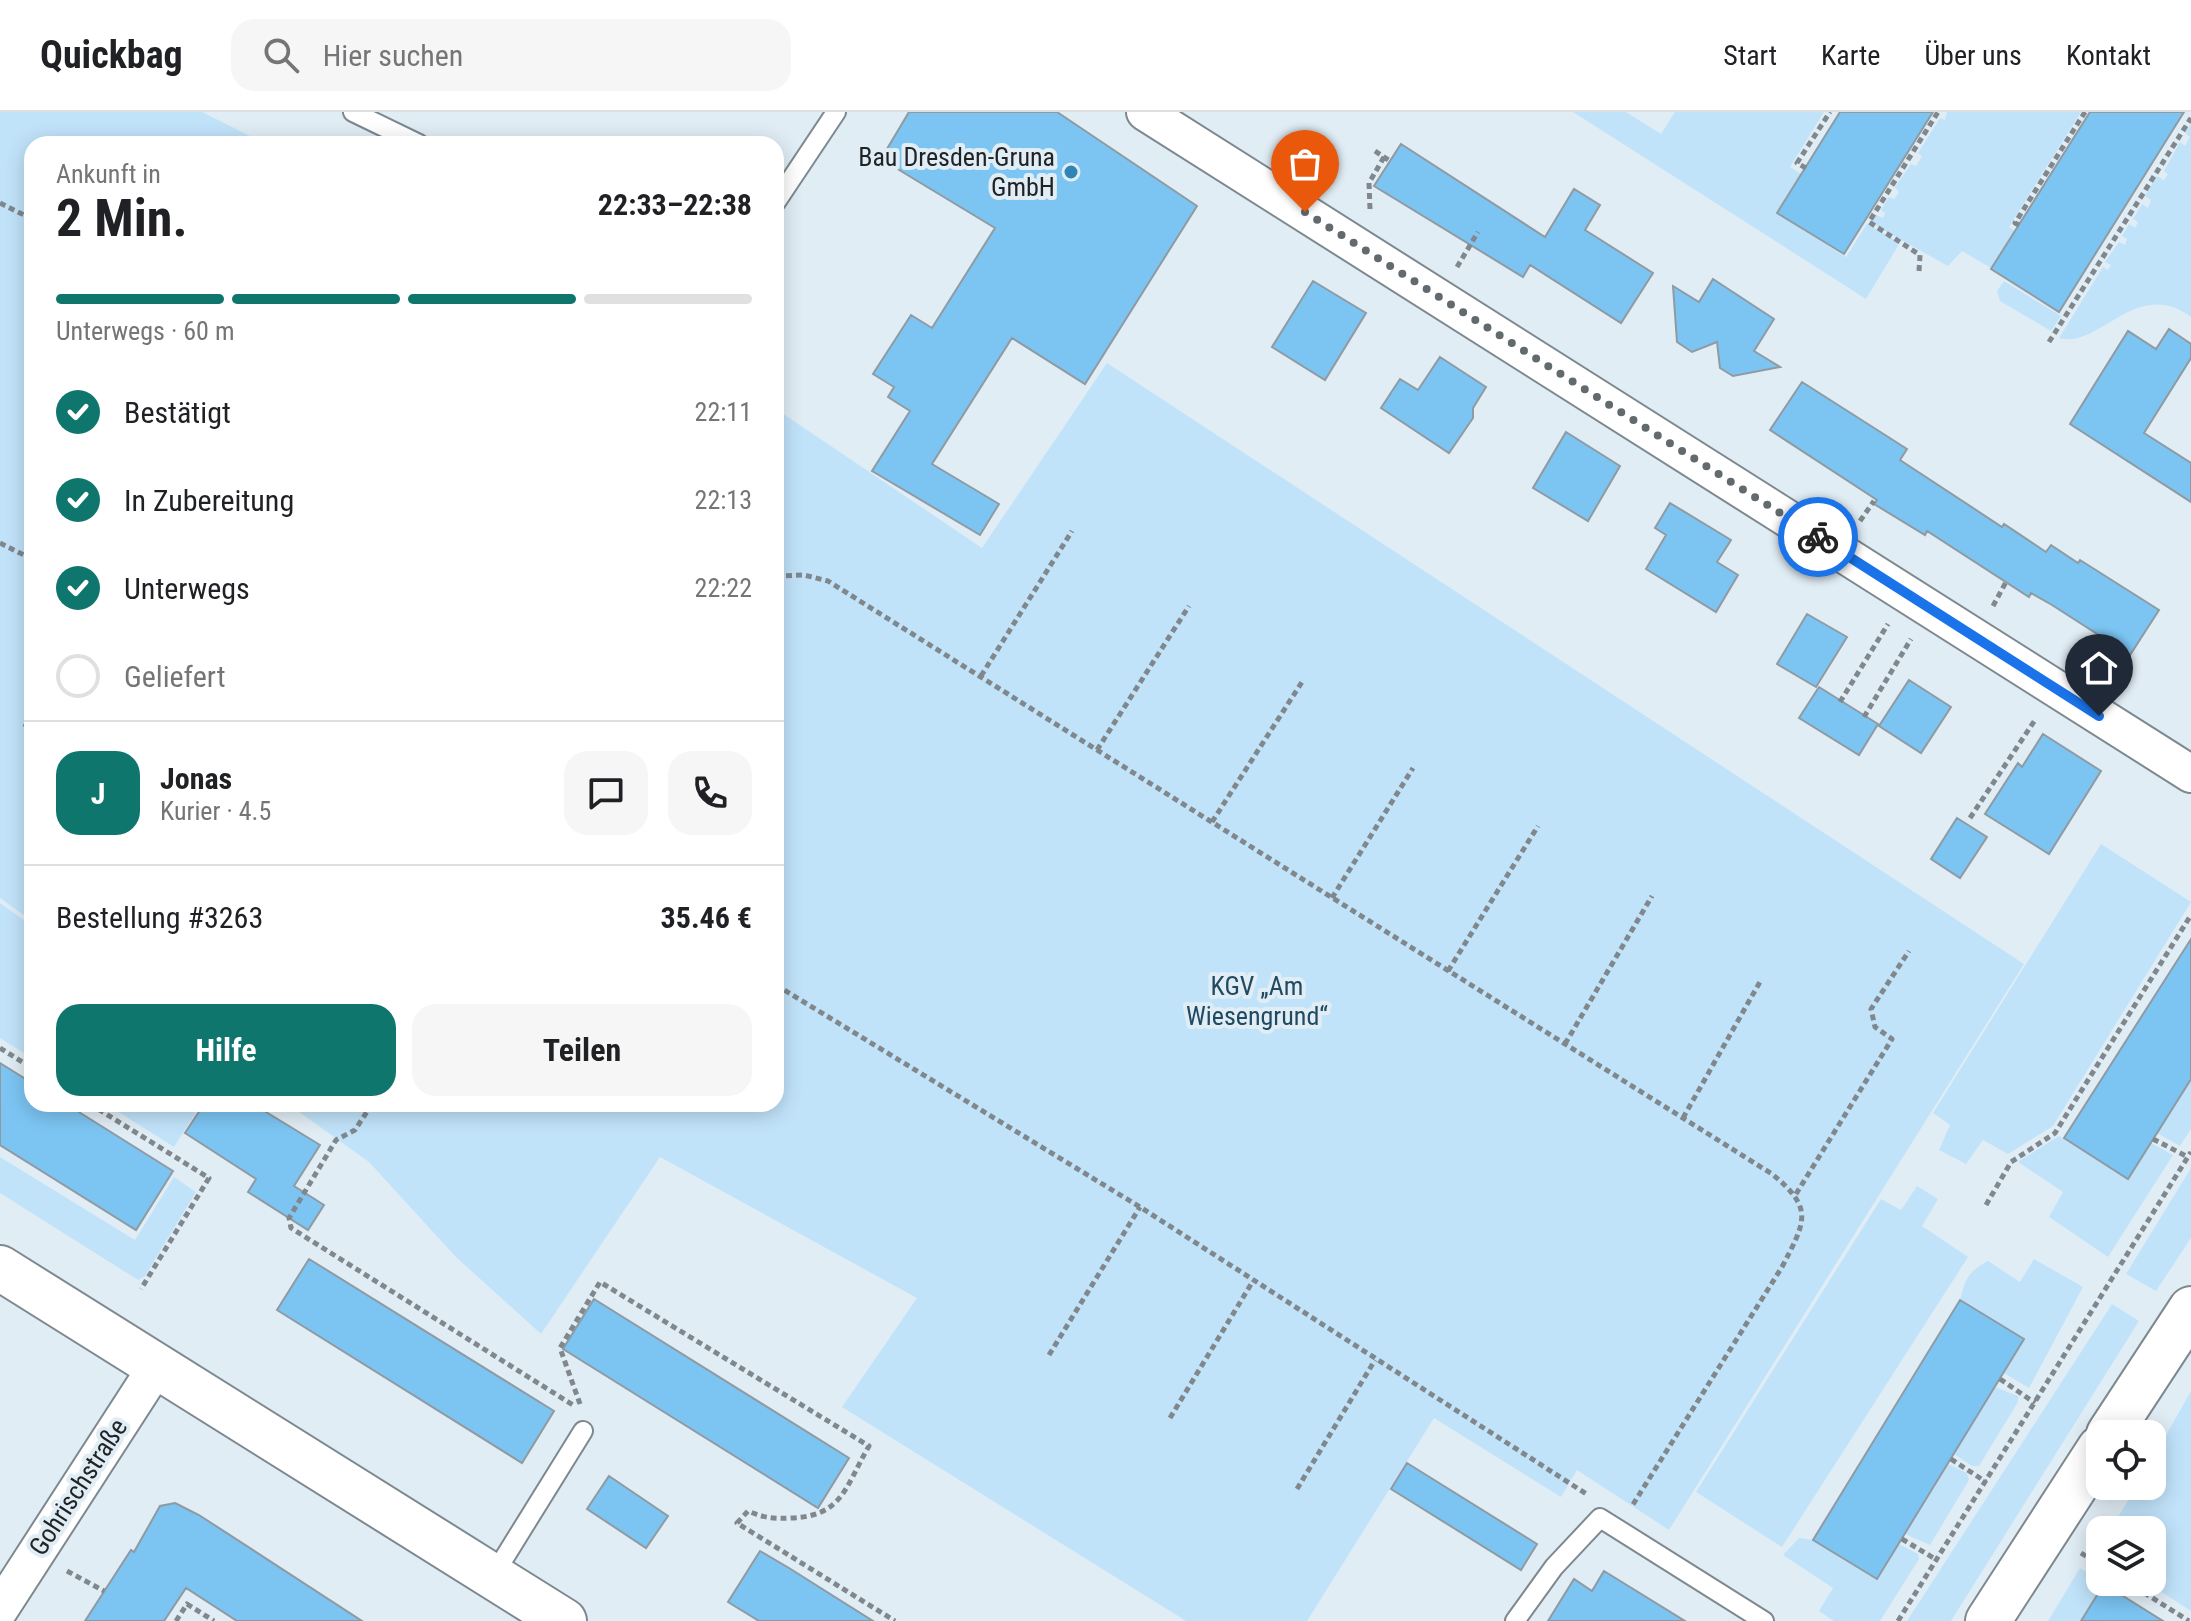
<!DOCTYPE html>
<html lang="de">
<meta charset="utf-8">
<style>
body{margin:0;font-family:"Roboto Condensed",sans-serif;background:#f6f6f6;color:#202124;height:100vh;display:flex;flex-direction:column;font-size:30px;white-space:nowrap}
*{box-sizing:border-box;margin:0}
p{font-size:26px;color:#757577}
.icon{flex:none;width:44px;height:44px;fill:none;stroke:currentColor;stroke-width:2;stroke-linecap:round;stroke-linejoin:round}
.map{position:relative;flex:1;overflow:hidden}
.sheet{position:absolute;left:24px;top:24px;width:760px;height:976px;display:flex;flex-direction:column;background:#fff;border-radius:24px;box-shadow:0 4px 20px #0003}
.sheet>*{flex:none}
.buttons{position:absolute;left:2086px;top:1308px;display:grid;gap:16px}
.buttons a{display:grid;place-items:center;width:80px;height:80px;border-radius:16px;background:#fff;box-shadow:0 4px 20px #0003;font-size:40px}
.pin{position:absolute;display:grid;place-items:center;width:68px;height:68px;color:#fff;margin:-82px -34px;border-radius:50% 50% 50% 0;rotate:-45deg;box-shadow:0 0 8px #0007}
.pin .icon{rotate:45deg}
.courier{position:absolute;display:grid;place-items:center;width:80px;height:80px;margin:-40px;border:6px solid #1a73e8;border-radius:50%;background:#fff;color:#222;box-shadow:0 2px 10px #0007}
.summary em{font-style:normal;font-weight:700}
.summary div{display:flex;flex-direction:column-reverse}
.summary{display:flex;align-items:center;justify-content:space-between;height:136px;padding:0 32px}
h1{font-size:52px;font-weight:700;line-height:60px}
.bar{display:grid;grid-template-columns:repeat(4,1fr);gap:12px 8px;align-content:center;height:96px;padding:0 32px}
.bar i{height:10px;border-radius:6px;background:#e0e0e0}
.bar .active{background:#0f766e}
.bar p{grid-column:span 4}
.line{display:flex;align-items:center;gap:20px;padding:0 32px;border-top:2px solid #e0e0e0}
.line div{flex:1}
.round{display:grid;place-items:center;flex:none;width:84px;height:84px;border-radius:24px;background:#f6f6f6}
ol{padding:0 32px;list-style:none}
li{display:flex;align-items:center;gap:24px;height:88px}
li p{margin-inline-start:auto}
li .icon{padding:8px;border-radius:50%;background:#0f766e;color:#fff;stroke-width:4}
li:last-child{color:#757577}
li i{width:44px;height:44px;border:4px solid #e0e0e0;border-radius:50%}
.action{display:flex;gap:16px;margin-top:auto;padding:16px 32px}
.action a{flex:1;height:92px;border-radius:24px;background:#0f766e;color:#fff;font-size:32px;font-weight:700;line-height:92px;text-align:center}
.action a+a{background:#f6f6f6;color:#202124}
header{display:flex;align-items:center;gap:48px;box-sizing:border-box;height:112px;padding:0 40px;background:#fff;border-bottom:2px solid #e0e0e0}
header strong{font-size:38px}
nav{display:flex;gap:44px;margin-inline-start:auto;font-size:28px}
.search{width:560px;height:72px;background:#f6f6f6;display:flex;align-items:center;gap:20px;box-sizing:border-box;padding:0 28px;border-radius:24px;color:#757577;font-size:30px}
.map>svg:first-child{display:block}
</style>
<header>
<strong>Quickbag</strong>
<div class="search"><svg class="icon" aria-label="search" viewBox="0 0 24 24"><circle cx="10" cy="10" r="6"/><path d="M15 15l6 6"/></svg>Hier suchen</div>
<nav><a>Start</a><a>Karte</a><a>Über uns</a><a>Kontakt</a></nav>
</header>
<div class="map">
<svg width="2191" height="1509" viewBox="0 0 2191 1509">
<rect width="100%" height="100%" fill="#e1edf5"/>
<path fill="#c1e3fa" d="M 0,0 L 202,0 L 266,32 L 32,32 L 32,809 L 0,786 Z
M 1573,0 L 1626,0 L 1661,22 L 1675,0 L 1824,0 L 1790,55 L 1801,62 L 1776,101 L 1846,145 L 1867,112 L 1897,129 L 1898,134 L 1866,187 Z
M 1947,0 L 2081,0 L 2009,115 L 2015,119 L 1991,156 L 1962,139 L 1948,154 L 1871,111 L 1876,103 L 1883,106 L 1885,101 L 1881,98 L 1889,85 L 1894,87 L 1899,80 L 1895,75 L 1911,52 L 1916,54 L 1922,44 L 1918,41 L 1940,6 L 1945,8 Z
M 2191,12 L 2191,205 C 2136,164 2099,238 2059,226 L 2103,155 L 2108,158 L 2111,153 L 2105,150 L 2119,130 L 2125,133 L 2127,127 L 2122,124 L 2129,112 L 2135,116 L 2138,110 L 2133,107 L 2142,92 L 2148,96 L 2151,88 L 2145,84 L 2157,64 L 2164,68 L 2168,62 L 2164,59 L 2180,30 L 2185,34 L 2190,25 L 2185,21 Z
M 2004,169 L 2061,204 L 2051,219 L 2000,189 L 1997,179 Z
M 1107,251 L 2024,852 L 1669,1418 L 1577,1358 L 1561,1385 L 1434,1306 L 1307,1509 L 1186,1509 L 842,1295 L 917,1186 L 660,1045 L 541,1222 L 456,1145 L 369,1050 L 288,992 L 776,992 L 776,297 L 982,436 Z
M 2101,732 L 2191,790 L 2053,1014 L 2008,1042 L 1983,1028 L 1966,1052 L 1939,1038 L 1950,1013 L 1933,1001 Z
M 0,791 L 32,814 L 32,946 L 0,926 Z
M 2191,967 L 2191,1017 L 2180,1034 L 2157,1021 Z
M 106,992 L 201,992 L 174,1035 Z
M 2059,1024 L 2127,1066 L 2151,1031 L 2173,1043 L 2108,1145 L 2049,1105 L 2063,1080 L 2018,1050 Z
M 0,1045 L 135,1128 L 174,1065 L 196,1080 L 145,1164 L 138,1168 L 0,1081 Z
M 2191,1056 L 2191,1126 L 2156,1179 L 2126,1162 Z
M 1917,1074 L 1938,1087 L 1922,1114 L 1968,1145 L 1782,1435 L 1696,1380 L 1881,1087 L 1901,1098 Z
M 2034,1147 L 2083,1175 L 2029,1276 L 2004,1261 L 2024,1227 L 1960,1188 C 1965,1168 1968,1159 1988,1149 L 2020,1170 Z
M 2112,1192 L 2139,1209 L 1951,1509 L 1907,1509 Z
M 1995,1275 L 2018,1284 L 2018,1290 L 1979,1354 L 1972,1354 L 1954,1342 Z
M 2191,1279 L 2191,1499 L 2146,1470 L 2152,1470 L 2152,1418 L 2110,1418 L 2137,1374 L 2152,1374 L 2152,1348 Z
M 1948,1352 L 1967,1361 L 1969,1368 L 1930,1433 L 1905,1422 Z
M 1799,1426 L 1813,1428 L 1877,1467 L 1899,1432 L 1918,1442 L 1919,1447 L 1880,1509 L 1834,1509 L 1819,1499 L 1833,1476 L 1783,1443 Z
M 2080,1456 L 2110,1475 L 2090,1509 L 2048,1509 Z"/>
<path fill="#7cc5f3" stroke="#8f9aa2" stroke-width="2" d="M 909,0 L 1057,0 L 1197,94 L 1085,272 L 1012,226 L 932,352 L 999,392 L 980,423 L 872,359 L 910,299 L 888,285 L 894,275 L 873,262 L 911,203 L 932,216 L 995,116 L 881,47 Z
M 1840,0 L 1933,0 L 1844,142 L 1777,101 Z
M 2090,0 L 2184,0 L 2059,200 L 1991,157 Z
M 1401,32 L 1545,125 L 1574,77 L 1600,93 L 1585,118 L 1653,161 L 1621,211 L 1530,153 L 1523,165 L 1374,74 Z
M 1713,167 L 1774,207 L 1754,239 L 1780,255 L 1733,264 L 1720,256 L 1717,230 L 1692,240 L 1677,230 L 1673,174 L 1699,190 Z
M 1313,169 L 1366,201 L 1325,268 L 1272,235 Z
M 2169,217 L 2191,232 L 2191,246 L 2144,321 L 2191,351 L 2191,390 L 2070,312 L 2128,219 L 2156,237 Z
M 1440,245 L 1486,275 L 1473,296 L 1473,306 L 1449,341 L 1381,296 L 1400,267 L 1418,278 Z
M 1802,270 L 1907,337 L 1900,348 L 2002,415 L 2004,412 L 2046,440 L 2051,433 L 2078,451 L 2080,448 L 2159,498 L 2130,543 L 2052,493 L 2031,481 L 2029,485 L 1927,419 L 1925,423 L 1874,392 L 1877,388 L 1770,318 Z
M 1566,320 L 1620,354 L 1588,409 L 1533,376 Z
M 1670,391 L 1731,428 L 1717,450 L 1738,463 L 1716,500 L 1646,457 L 1666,423 L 1655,416 Z
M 1807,502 L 1847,525 L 1816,575 L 1777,552 Z
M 1909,568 L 1951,595 L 1921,641 L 1879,614 Z
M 1819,575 L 1878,612 L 1859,643 L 1799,606 Z
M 2043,622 L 2101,659 L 2049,742 L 1985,702 L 2018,651 L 2022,655 Z
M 1957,706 L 1987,725 L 1960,766 L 1931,747 Z
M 2191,827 L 2191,967 L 2128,1067 L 2064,1026 Z
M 0,951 L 32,971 L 32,992 L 66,992 L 173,1059 L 136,1118 L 0,1033 Z
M 204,992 L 253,992 L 320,1033 L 294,1074 L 324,1093 L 308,1118 L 248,1080 L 256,1067 L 185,1021 Z
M 309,1147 L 554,1299 L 522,1351 L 277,1198 Z
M 594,1187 L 849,1346 L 818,1396 L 563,1237 Z
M 1960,1188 L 2024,1227 L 1877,1467 L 1813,1428 Z
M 1407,1351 L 1537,1432 L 1521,1458 L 1391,1377 Z
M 609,1364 L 668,1404 L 646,1436 L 587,1397 Z
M 175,1391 L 199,1403 L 362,1509 L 237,1509 L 186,1476 L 164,1509 L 85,1509 L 131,1438 L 134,1440 L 160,1394 Z
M 760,1439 L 789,1456 L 873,1509 L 759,1509 L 728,1490 Z
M 1604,1459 L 1685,1509 L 1548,1509 L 1574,1467 L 1592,1479 Z
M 2104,1472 L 2163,1509 L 2081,1509 Z"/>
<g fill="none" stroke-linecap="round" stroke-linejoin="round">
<g stroke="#7d888f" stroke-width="22">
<path id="service" d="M 353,0 L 419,32
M 776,90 L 836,0
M 493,1464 L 583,1319
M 1515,1509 L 1554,1455 L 1600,1406 L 1764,1509"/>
</g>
<g stroke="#7d888f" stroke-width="40">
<path id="minor" d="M 1145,0 L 2191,662
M 0,1497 L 157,1254"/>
</g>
<g stroke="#7d888f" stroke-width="48">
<path id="secondary" d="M 0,1156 L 564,1509
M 2109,1322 L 2191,1197
M 1988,1509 L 2100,1336"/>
</g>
<path stroke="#80888d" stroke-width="5" stroke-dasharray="6 4" stroke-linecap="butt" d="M 1375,39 L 1390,49
M 1806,56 L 1797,51 L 1830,0
M 0,91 L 32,107
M 1370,97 L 1369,71 L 1384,45
M 2019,113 L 2015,111 L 2085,0
M 1457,155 L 1478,120
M 1919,159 L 1920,143 L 1869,110 L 1938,0
M 2049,230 L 2191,6
M 1860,409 L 1874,389
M 0,431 L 32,447
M 776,464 L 804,463 L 828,469 L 1772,1062 C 1815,1097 1805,1110 1782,1155 L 1632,1394
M 1993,494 L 2006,470
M 2101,562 L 2119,536
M 981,564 L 1072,419
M 1840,590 L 1888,512
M 1864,605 L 1911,527
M 25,615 L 32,600
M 1097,638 L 1189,494
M 1970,706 L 2035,608
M 1212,710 L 1302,570
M 1332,786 L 1413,656
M 1448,859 L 1538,714
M 776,873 L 1140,1095 L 1588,1383
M 1565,932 L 1652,784
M 0,936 L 32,956
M 90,992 L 209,1066 L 141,1177
M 372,992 L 355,1018 L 336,1028 L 289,1106 L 291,1116 L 573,1293
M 1683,1006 L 1761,868
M 2153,1027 L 2188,1045
M 1796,1082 L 1892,927 L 1875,915 L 1871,897 L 1909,839
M 1986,1093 L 2011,1050 L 2055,1021 L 2191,803
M 1049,1243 L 1140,1095
M 2000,1267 L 2035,1291
M 580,1292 L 560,1236 L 600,1170 L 869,1334 C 845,1375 843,1404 791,1406 C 774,1407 764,1406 748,1399 L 737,1411 L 895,1509
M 1170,1306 L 1253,1169
M 1951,1347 L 1986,1370
M 1297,1377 L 1375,1248
M 1902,1427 L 1937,1448
M 2081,1441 L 2100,1453
M 67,1459 L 104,1479
M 2127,1470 L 2189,1509
M 176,1509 L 187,1492 L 214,1509
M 1898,1509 L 2191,1040"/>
<use href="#service" stroke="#fff" stroke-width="18"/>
<use href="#minor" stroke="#fff" stroke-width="36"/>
<use href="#secondary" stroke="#fff" stroke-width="44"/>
</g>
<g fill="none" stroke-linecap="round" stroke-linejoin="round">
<path stroke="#636a6e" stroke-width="8" stroke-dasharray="0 14.4" d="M 1305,100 L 1818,425"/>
<path stroke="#1a73e8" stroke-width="10" d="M 1818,425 L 2099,604"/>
</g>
<circle fill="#3085b5" stroke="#e1edf5" stroke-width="3" cx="1071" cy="60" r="8"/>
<g text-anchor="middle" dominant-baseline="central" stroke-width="8" stroke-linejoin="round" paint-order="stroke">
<g font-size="26" fill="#1f2326" stroke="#e1edf5" text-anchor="end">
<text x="1055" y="45">Bau Dresden-Gruna<tspan x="1055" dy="30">GmbH</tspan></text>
</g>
<g font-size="26" fill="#214a62" stroke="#e1edf5">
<text x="1257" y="874">KGV „Am<tspan x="1257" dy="30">Wiesengrund“</tspan></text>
</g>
<g font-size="26" fill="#1f2326" stroke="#e1edf5">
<text transform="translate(78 1375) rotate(-57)">Gohrischstraße</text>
</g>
</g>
</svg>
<div class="buttons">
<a><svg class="icon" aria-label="locate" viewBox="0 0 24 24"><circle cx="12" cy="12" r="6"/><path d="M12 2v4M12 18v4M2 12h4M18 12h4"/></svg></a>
<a><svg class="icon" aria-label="layers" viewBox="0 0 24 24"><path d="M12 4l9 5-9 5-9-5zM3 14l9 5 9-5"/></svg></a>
</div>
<div class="pin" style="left:1305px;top:100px;background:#ea580c"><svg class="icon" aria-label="bag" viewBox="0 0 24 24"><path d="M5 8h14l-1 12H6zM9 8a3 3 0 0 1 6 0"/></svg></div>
<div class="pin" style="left:2099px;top:604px;background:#1f2937"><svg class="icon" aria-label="home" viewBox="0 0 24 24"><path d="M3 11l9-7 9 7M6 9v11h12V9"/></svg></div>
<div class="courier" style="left:1818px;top:425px"><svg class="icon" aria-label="bike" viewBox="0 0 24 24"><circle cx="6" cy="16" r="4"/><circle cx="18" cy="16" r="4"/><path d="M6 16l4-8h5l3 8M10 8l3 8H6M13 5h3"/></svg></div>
<section class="sheet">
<div class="summary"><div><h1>2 Min.</h1><p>Ankunft in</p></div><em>22:33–22:38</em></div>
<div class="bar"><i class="active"></i><i class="active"></i><i class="active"></i><i></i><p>Unterwegs · 60 m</p></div>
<ol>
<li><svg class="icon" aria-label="check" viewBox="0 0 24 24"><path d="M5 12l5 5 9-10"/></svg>Bestätigt<p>22:11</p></li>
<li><svg class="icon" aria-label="check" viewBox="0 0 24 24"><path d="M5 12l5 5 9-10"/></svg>In Zubereitung<p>22:13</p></li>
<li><svg class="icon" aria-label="check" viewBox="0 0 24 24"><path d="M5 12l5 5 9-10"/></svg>Unterwegs<p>22:22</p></li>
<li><i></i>Geliefert</li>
</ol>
<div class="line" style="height:144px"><b class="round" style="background:#0f766e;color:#fff">J</b><div><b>Jonas</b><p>Kurier · 4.5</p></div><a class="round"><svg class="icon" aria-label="chat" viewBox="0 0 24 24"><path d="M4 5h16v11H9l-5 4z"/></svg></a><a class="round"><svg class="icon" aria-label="phone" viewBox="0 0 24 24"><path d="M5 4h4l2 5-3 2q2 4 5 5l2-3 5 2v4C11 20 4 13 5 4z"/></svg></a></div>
<div class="line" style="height:104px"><div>Bestellung #3263</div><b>35.46 €</b></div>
<div class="action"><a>Hilfe</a><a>Teilen</a></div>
</section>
</div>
